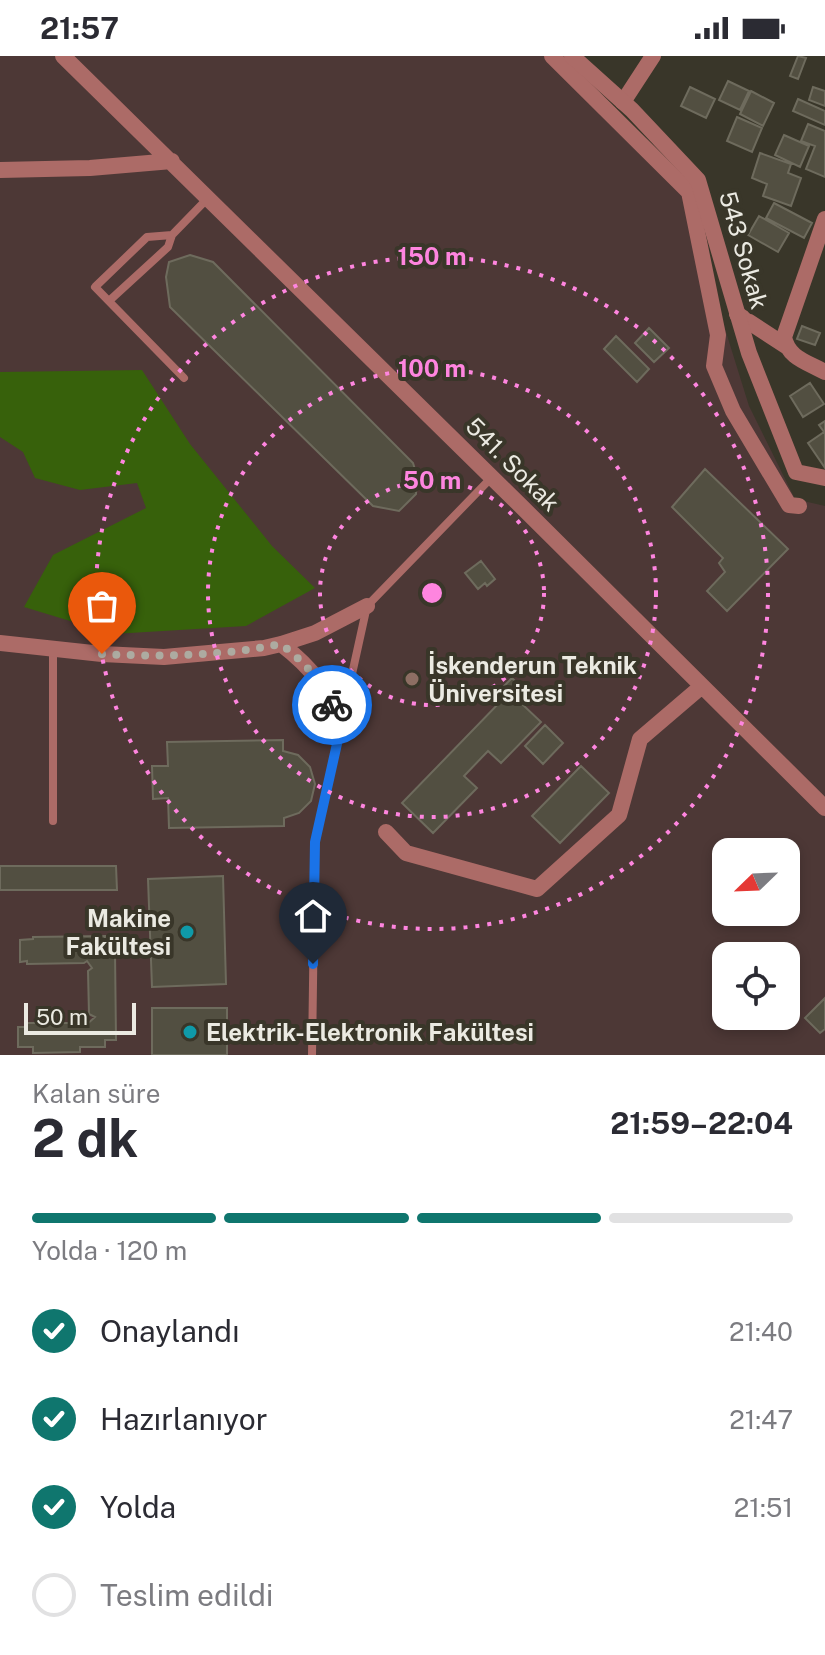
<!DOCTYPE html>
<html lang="tr">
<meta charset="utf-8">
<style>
body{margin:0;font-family:"Public Sans",sans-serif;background:#f7f7f7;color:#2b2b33;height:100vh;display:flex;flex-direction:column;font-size:30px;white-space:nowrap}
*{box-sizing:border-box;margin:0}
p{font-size:26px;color:#7c7c81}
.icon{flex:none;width:44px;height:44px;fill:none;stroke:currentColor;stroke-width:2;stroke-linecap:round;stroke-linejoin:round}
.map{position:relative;height:999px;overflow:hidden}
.sheet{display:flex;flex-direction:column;background:#fff;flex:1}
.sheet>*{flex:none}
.needle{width:52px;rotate:247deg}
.buttons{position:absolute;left:712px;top:782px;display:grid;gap:16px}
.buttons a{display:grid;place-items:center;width:88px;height:88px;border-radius:16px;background:#fff;box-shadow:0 4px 12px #0003;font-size:40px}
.scale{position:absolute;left:24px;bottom:20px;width:112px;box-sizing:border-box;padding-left:8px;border:4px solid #ebeae2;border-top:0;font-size:22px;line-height:28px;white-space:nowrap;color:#ebeae2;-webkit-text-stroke:6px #393629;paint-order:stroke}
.pin{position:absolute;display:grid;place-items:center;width:68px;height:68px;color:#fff;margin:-82px -34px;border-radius:50% 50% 50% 0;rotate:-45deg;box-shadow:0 0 8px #0007}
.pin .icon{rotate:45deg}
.courier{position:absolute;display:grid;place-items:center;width:80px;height:80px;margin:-40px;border:6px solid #1a73e8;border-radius:50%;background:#fff;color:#222;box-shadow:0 2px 10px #0007}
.headline em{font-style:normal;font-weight:700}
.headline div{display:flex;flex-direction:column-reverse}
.headline{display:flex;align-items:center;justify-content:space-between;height:136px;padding:0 32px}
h1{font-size:52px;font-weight:700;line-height:60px}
.bar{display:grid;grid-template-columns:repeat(4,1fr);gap:12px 8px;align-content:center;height:96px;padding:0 32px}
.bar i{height:10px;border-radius:6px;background:#e1e1e2}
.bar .selected{background:#0f766e}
.bar p{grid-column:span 4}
ol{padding:0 32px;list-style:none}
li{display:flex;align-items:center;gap:24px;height:88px}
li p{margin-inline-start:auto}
li .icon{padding:8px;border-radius:50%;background:#0f766e;color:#fff;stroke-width:4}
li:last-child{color:#7c7c81}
li i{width:44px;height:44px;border:4px solid #e1e1e2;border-radius:50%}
.status{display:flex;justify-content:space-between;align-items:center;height:56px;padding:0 40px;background:#fff;direction:ltr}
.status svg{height:22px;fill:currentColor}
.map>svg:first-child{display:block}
</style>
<div class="status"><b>21:57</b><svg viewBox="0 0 49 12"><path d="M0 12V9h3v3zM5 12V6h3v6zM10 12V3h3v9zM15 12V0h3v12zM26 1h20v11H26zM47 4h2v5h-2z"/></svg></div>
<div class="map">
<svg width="825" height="999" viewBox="0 0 825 999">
<rect width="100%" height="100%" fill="#393629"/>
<path fill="#4d3836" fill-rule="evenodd" d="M 0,0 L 559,0 L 695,133 L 712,231 L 749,350 L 795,443 L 825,450 L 825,999 L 0,999 ZM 726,796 L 786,796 L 786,856 L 726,856 ZM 726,900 L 786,900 L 786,960 L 726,960 Z"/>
<path fill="#37610b" d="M 142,314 L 190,388 L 272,490 L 315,532 L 246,570 L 113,578 L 24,551 L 53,499 L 146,452 L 137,427 L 80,434 L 35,422 L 23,396 L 0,381 L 0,316 Z"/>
<path fill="#524f41" stroke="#6e6b5d" stroke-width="2" d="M 798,0 L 806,2 L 798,23 L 790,20 Z
M 728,25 L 749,35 L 740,54 L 719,44 Z
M 690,31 L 715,43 L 706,62 L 681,50 Z
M 813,31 L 825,35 L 825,50 L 809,44 Z
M 751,35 L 774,47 L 763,70 L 740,58 Z
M 798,43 L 825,55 L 825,69 L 793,55 Z
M 737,61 L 762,72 L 752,96 L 727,85 Z
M 808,68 L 825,75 L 825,121 L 806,113 L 815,90 L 801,85 Z
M 784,79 L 809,90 L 800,111 L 775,99 Z
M 760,97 L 791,108 L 788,117 L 801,122 L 791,150 L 763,140 L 767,128 L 752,122 Z
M 774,147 L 812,167 L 804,182 L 766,162 Z
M 759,160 L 789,177 L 778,196 L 748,179 Z
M 190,199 L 213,206 L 413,407 L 417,420 L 416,438 L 399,455 L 373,450 L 170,251 L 166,221 L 169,206 Z
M 802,270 L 820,277 L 815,289 L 797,283 Z
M 649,272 L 669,292 L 654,306 L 635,287 Z
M 616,280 L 649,313 L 637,326 L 604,293 Z
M 810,327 L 824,348 L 803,361 L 790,340 Z
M 825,365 L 825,412 L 808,387 L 824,376 L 819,369 Z
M 705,413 L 788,493 L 727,555 L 707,535 L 725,516 L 719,507 L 723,502 L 672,451 Z
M 481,505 L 495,523 L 487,530 L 485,527 L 478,533 L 465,517 Z
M 512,622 L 531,641 L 523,649 L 541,666 L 501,707 L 488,695 L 464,720 L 477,732 L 433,777 L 402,747 L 503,643 L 497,637 Z
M 545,669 L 563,687 L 543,708 L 525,690 Z
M 283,684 L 283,695 L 298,699 L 310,711 L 315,728 L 311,745 L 299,757 L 284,762 L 284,770 L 169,772 L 168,742 L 153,743 L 152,710 L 168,710 L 167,686 Z
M 581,710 L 609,737 L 560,787 L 532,760 Z
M 0,810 L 116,810 L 117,834 L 0,834 Z
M 223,820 L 226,928 L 152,931 L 148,823 Z
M 105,880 L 105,895 L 115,895 L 116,984 L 105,984 L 105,991 L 80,991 L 80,996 L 33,997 L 33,991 L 18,991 L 18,971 L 26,971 L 26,967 L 83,967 L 85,970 L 95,961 L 89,958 L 88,915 L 92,912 L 87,905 L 84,907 L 27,908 L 27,905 L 20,906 L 20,884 L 33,883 L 33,881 Z
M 825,942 L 825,973 L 820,977 L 805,962 Z
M 152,952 L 227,952 L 227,999 L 152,999 Z"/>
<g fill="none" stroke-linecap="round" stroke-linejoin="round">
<path stroke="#ac6b67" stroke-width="8" d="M 109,245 L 168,191 L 172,179
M 184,322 L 95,231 L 147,181 L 172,179 L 208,142
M 53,765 L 53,593
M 312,999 L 315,786 L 367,550 L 492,421"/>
<path stroke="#ac6b67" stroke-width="16" d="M 63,0 L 522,451 L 825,752
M 552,0 L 689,136 L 718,279 L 714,310 L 733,355 L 789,449 L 799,450
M 623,46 L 653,0
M 0,114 L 90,112 L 172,105
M 825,163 L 784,281 C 788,302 807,306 825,316
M 737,258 L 786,290
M 0,587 L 102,598 L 164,601 L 264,592 L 281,588 L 315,577 L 367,550
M 281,588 C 316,615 324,630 341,670
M 386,776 L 406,797 L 537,833 L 619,759 L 640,683 L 702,630"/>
<path stroke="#ac6b67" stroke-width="16" d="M 572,0 L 632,54 L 698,124 L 749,297 L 796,416 L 825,422"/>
</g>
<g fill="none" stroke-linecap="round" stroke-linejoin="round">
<path stroke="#adaba1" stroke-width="8" stroke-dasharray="0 14.4" d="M 102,598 C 161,601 223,600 281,588 C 305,607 318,621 332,649"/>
<path stroke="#1a73e8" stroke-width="10" d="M 313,908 L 315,786 L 341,670 L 332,649"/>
</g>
<g fill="none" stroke="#fe85df" stroke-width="4" stroke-dasharray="4 8">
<circle cx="432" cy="537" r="112"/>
<circle cx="432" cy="537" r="224"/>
<circle cx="432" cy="537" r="336"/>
</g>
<circle fill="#8d6e63" stroke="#393629" stroke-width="3" cx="412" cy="623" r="8"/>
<g fill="#0f9aa8" stroke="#393629" stroke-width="3">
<circle cx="187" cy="876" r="8"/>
<circle cx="190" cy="976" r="8"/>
</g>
<g text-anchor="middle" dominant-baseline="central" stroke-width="8" stroke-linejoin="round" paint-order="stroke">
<g font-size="24" fill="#ebeae2" stroke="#393629">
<text transform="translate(744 194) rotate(74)">543 Sokak</text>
<text transform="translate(513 408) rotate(45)">541. Sokak</text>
</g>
<g font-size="24" font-weight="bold" fill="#ebeae2" stroke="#393629" text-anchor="start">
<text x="428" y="609">İskenderun Teknik<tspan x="428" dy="28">Üniversitesi</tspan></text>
<text x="171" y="862" text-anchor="end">Makine<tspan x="171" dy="28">Fakültesi</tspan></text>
<text x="206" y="976">Elektrik-Elektronik Fakültesi</text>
</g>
</g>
<circle cx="432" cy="537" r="12" fill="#fe85df" stroke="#393629" stroke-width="4"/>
<g font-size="24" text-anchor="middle" font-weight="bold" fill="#fe85df" stroke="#393629" stroke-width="8" stroke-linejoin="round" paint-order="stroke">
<text x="432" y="209">150 m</text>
<text x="432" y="321">100 m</text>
<text x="432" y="433">50 m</text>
</g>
</svg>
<div class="buttons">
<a><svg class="needle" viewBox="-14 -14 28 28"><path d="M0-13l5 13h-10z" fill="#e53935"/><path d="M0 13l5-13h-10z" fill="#7c7c81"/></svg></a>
<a><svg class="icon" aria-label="locate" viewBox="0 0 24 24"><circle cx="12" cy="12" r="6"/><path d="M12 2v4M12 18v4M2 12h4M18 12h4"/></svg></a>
</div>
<div class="scale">50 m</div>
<div class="pin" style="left:102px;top:598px;background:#ea580c"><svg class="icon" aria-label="bag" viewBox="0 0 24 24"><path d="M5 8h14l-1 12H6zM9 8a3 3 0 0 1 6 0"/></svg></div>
<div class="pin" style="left:313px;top:908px;background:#1f2937"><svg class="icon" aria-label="home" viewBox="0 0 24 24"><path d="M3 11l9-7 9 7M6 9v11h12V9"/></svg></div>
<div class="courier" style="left:332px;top:649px"><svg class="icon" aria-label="bike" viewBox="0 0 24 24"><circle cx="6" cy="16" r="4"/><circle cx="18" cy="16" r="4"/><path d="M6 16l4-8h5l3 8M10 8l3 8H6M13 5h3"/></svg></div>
</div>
<section class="sheet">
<div class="headline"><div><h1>2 dk</h1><p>Kalan süre</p></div><em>21:59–22:04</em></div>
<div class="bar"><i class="selected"></i><i class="selected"></i><i class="selected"></i><i></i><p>Yolda · 120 m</p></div>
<ol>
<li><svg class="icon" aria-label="check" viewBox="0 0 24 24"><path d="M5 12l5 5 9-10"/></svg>Onaylandı<p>21:40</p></li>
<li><svg class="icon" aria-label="check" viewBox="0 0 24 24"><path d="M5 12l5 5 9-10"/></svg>Hazırlanıyor<p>21:47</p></li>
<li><svg class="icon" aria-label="check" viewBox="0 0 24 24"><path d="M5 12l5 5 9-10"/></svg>Yolda<p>21:51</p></li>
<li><i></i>Teslim edildi</li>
</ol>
</section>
